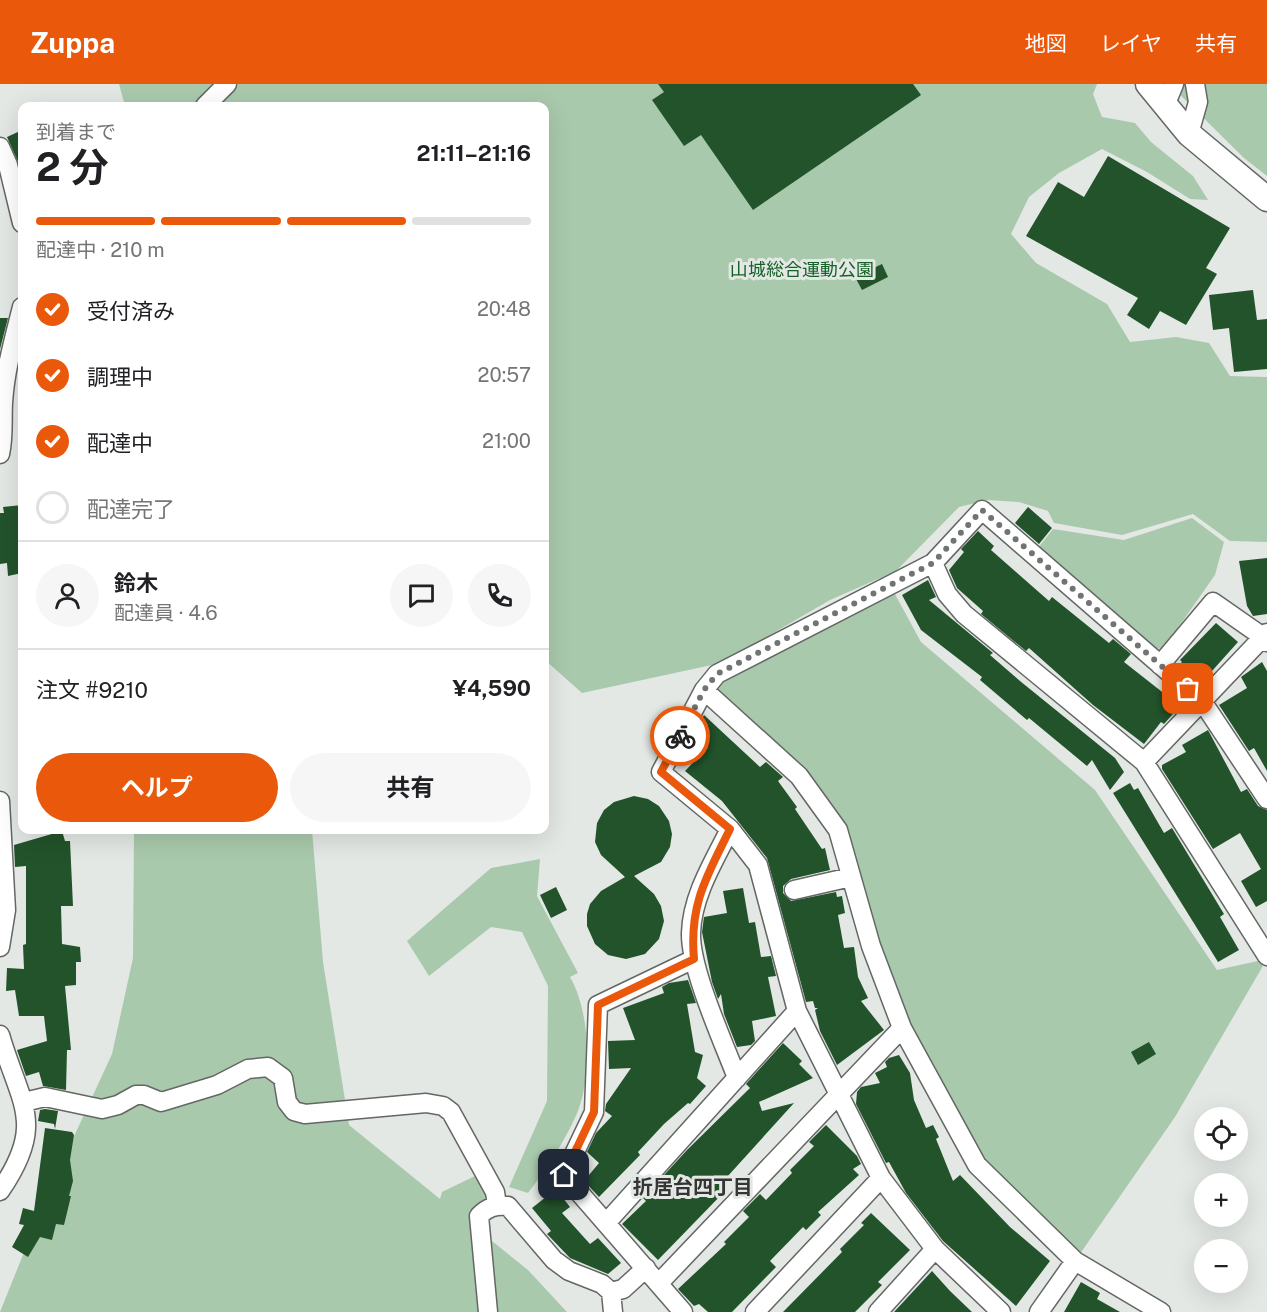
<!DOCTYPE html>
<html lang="ja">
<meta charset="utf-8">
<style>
body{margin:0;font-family:"Public Sans","Noto Sans JP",sans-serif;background:#f6f6f6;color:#202124;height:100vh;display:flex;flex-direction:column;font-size:22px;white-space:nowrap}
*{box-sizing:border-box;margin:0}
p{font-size:20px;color:#757577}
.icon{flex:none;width:33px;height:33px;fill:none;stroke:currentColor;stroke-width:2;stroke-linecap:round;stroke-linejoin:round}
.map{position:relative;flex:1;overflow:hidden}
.side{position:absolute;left:18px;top:18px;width:531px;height:732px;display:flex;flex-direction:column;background:#fff;border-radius:12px;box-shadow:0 6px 24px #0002}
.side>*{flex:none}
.fabs{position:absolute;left:1194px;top:1023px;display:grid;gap:12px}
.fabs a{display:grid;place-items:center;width:54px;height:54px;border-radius:50%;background:#fff;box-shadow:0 6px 24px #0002;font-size:30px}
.pin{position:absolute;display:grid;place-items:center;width:51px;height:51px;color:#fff;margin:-26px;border-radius:12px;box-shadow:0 3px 9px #0006}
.courier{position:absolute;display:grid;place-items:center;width:60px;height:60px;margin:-30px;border:4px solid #ea580c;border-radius:50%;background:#fff;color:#222;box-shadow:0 2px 8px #0007}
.summary em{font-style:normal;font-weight:700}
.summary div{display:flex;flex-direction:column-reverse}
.summary{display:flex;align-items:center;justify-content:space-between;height:102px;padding:0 18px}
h1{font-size:39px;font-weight:700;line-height:45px}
.bar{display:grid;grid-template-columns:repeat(4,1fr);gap:9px 6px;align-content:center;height:72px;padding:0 18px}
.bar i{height:8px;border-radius:4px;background:#e0e0e0}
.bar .active{background:#ea580c}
.bar p{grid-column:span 4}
.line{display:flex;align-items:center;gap:15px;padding:0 18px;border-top:2px solid #e0e0e0}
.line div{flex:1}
.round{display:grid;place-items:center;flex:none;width:63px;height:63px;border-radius:32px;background:#f6f6f6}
ol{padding:0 18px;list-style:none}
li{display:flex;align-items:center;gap:18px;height:66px}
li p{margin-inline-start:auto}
li .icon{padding:6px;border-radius:50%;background:#ea580c;color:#fff;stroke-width:4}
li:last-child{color:#757577}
li i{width:33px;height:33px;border:3px solid #e0e0e0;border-radius:50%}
.cta{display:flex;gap:12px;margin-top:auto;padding:12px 18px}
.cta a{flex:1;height:69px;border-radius:36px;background:#ea580c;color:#fff;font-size:24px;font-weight:700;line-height:69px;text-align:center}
.cta a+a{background:#f6f6f6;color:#202124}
header{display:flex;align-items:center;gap:36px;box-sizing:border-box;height:84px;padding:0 30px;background:#ea580c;color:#fff}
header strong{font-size:28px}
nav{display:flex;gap:33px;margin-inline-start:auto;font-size:21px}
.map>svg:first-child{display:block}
</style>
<header>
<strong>Zuppa</strong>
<nav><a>地図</a><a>レイヤ</a><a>共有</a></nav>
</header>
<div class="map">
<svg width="1267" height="1228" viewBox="0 0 1267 1228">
<rect width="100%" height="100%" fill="#e3e8e4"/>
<path fill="#a9c9ac" d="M 119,0 L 1097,0 L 1093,10 L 1102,33 L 1135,39 L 1151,58 L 1193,92 L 1208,116 L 1190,115 L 1147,88 L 1102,65 L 1059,89 L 1029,113 L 1011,150 L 1036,179 L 1107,220 L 1130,258 L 1176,253 L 1209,259 L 1230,292 L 1267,293 L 1267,458 L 1230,457 L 1193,430 L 1122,451 L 1054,439 L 1048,427 L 1019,418 L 988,416 L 959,423 L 896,487 L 830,516 L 730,574 L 890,501 L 921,558 L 1095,706 L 1217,886 L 1267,875 L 1175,1033 L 1075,1177 L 977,1081 L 902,944 L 838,746 L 799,692 L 704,606 L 721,579 L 582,609 L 545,576 L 544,22 L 125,22 Z
M 1169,0 L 1267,0 L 1267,92 L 1244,74 Z
M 1192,434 L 1224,458 L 1215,491 L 1163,565 L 1151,564 L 1038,464 L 1053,445 L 1124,456 Z
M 134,746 L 312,746 L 323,878 L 349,1041 L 440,1115 L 442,1108 L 479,1090 L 490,1113 L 469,1127 L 472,1141 L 528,1186 L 567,1228 L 0,1228 L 47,1111 L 112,970 L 133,874 Z
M 540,775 L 537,812 L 578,889 L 570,893 C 590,927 592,990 578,1027 C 566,1056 547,1084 528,1109 L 509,1103 L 547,1017 L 548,902 L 522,848 L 491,843 L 429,892 L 407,857 L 491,784 Z"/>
<path fill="#22532b" d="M 658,0 L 913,0 L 921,11 L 753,126 L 701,51 L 684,62 L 652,16 L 664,8 Z
M 20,47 L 22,56 L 22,87 L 7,53 Z
M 1108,72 L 1230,144 L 1206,184 L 1217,190 L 1186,241 L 1160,227 L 1149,245 L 1127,231 L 1138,214 L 1026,152 L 1058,98 L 1084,113 Z
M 882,180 L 888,193 L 862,206 L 855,193 Z
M 1253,206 L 1257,236 L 1267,235 L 1267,285 L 1234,288 L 1229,244 L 1213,246 L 1209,211 Z
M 0,234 L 8,234 L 0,265 Z
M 22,421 L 22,489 L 8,492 L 7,479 L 0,480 L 0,429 L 4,429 L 3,423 Z
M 1028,423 L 1052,444 L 1039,460 L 1015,439 Z
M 978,447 L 994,462 L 991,466 L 1049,517 L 1052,513 L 1109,559 L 1113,555 L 1131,570 L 1124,578 L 1180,622 L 1164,640 L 1161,638 L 1144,660 L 1093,621 L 1029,564 L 1026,567 L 981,530 L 983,527 L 957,504 L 949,486 L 964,468 L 961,465 Z
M 1267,474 L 1267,530 L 1253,532 L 1247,522 L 1239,477 Z
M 928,496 L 936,513 L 929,516 L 993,569 L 990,571 L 1020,597 L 1115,674 L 1124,688 L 1110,706 L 1092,676 L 1087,682 L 1029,634 L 1027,636 L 980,596 L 982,593 L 921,546 L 902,511 Z
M 1216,539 L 1238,558 L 1203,597 L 1196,590 L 1193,594 L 1178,582 L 1182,578 L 1180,576 Z
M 1262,578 L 1267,587 L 1267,687 L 1254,664 L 1249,667 L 1219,621 L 1247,604 L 1241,593 Z
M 704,631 L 760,683 L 766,678 L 783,693 L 778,697 L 797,723 L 795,725 L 822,765 L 825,764 L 830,786 L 791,795 L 783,802 L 783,809 L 791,817 L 836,808 L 837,813 L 842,812 L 845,829 L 838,831 L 844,864 L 854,863 L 858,893 L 868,914 L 861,917 L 884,946 L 837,981 L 820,947 L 815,926 L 818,924 L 815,924 L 813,917 L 806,918 L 767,774 L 722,717 L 685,687 L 708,663 L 694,650 Z
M 1208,646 L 1241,708 L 1247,705 L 1258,722 L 1267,726 L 1267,817 L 1256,823 L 1241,797 L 1261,785 L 1240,749 L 1213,765 L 1162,685 L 1162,681 L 1186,668 L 1182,661 Z
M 1130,699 L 1134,706 L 1138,704 L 1164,749 L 1172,744 L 1224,830 L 1220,833 L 1239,866 L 1218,878 L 1113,709 Z
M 634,712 L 648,715 L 659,722 L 669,737 L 672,750 L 670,763 L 661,778 L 634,792 L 654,810 L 661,822 L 664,837 L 659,855 L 645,870 L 626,875 L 608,871 L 595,860 L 587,842 L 587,830 L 590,820 L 601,807 L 625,793 L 601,771 L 595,758 L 597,739 L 604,726 L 614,718 Z
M 62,747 L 65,757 L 70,757 L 73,822 L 61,822 L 62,860 L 80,863 L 81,878 L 76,878 L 76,901 L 65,902 L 71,966 L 67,966 L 66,1006 L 43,1002 L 39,988 L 26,992 L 17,966 L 47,957 L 44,932 L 19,932 L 15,906 L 6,907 L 7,884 L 24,885 L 23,861 L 26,860 L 26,782 L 15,783 L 14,761 Z
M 556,803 L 567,826 L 551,834 L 540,811 Z
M 743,804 L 749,839 L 755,838 L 761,873 L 771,872 L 776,892 L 768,893 L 776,932 L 752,937 L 755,957 L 751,961 L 737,963 L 724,930 L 721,910 L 718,915 L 712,898 L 702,848 L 704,833 L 727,829 L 723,807 Z
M 688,896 L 696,919 L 687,920 L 695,968 L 703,971 L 697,994 L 706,1002 L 690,1020 L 688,1019 L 664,1040 L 638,1068 L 640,1071 L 599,1113 L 584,1097 L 599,1079 L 587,1068 L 596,1049 L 612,1032 L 605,1027 L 606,1020 L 631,984 L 609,985 L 608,957 L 635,956 L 623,924 L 664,909 L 662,903 L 669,899 Z
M 1149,958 L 1156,970 L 1138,981 L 1131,968 Z
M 783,959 L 802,977 L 799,980 L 813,994 L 759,1018 L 762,1027 L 794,1019 L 727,1093 L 730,1097 L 723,1104 L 726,1106 L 658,1176 L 622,1140 L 646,1117 L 643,1114 L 687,1066 L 750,1004 L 746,1000 Z
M 899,971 L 910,989 L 914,1016 L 926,1044 L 933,1041 L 939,1053 L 936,1055 L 953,1097 L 960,1091 L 1010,1143 L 1050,1177 L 1016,1222 L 943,1157 L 906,1109 L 889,1078 L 886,1079 L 856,1020 L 857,1008 L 861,1003 L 880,999 L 875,989 L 887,983 L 885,978 L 889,974 Z
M 45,1025 L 58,1027 L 55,1045 L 54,1040 L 38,1037 L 40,1026 Z
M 826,1041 L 857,1072 L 861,1080 L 853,1085 L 859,1091 L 818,1128 L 821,1131 L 806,1146 L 803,1143 L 770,1177 L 776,1183 L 732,1228 L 708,1228 L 699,1220 L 694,1222 L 678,1205 L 726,1160 L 724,1158 L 749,1133 L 743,1127 L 760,1110 L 766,1116 L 792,1089 L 790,1086 L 814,1062 L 809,1058 Z
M 45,1044 L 72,1048 L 74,1051 L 70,1076 L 73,1097 L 69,1112 L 71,1112 L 64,1141 L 56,1140 L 52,1156 L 40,1153 L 28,1173 L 12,1163 L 24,1141 L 19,1140 L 23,1124 L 34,1127 Z
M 556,1105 L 570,1123 L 562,1129 L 590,1160 L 598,1154 L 621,1179 L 608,1190 L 570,1174 L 547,1150 L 551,1147 L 532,1124 Z
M 871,1129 L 910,1166 L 878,1198 L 882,1201 L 855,1228 L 783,1228 L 842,1168 L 840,1165 L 864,1141 L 861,1139 Z
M 932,1187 L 950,1207 L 972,1228 L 894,1228 Z
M 1081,1198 L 1100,1209 L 1097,1215 L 1120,1228 L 1064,1228 Z"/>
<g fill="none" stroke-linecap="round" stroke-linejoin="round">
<g stroke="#646764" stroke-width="21">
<path id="minor" d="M 205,22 L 227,0
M 1165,22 L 1174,0
M 1189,50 L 1198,18 L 1195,0
M 0,63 L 8,81 L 22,139
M 0,370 C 4,352 2,337 3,319 C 5,286 14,255 22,223
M 933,479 L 947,510 L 964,530 L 1144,678 L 1267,872
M 1160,581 L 1213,518 L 1263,553 L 1267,558
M 704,606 L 799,692 L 838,746 L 871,862 L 902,944 L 977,1081 L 1075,1177 L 1161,1228
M 1144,678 L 1267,549
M 0,717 L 6,826 L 0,863
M 730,745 C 714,777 692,812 691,849 C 690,885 723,957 737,994
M 794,806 L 851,793
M 0,951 C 20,1020 47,1039 0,1107
M 24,1018 L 45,1013 L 102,1025 L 118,1021 L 136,1011 L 144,1011 L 161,1018 L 217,1001 L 248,985 L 268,983 L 283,994 L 287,1018 L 294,1027 L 305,1030 L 426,1019 L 443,1022 L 451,1028 L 495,1108 L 497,1121
M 607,1138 L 797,927
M 659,1199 L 902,944
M 611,1208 L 623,1205 L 646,1184
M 488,1228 L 479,1132 C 488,1123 495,1121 508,1122 L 554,1176 L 569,1187 L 602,1200 L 611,1208 L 613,1228
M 683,1228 L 564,1091 L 594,1028 L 598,921 L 694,875
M 755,1228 L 881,1094
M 878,1228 L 935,1165
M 1001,1228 L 935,1165 L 881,1094 L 797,927 L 758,781 L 730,745 L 661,688 L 704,606 L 717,590 L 933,479 L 982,426 L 1202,617 L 1267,715
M 1039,1228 L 1075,1177"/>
</g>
<g stroke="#646764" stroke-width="27">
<path id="tertiary" d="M 1148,0 L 1189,50 L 1267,115"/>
</g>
<use href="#minor" stroke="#fff" stroke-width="18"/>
<use href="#tertiary" stroke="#fff" stroke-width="24"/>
</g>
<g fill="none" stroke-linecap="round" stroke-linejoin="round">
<path stroke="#717472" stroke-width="6" stroke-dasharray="0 10.8" d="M 680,652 L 704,606 L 717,590 L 933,479 L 982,426 L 1188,605"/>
<path stroke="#ea580c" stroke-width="8" d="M 564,1091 L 594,1028 L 598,921 L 694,875 C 689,820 707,792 730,745 L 661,688 L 680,652"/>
</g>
<g text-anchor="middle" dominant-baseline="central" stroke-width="6" stroke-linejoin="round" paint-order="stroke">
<g font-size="18" fill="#166128" stroke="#e3e8e4">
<text x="802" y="185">山城総合運動公園</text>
</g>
<g font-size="20" font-weight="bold" fill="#343534" stroke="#e3e8e4">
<text x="693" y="1103">折居台四丁目</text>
</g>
</g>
</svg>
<div class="fabs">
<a><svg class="icon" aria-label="locate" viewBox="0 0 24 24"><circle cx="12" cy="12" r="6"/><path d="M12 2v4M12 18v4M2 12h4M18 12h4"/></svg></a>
<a>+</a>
<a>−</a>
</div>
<div class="pin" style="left:1188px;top:605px;background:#ea580c"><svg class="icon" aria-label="bag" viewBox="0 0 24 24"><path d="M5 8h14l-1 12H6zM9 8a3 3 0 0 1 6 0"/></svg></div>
<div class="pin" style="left:564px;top:1091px;background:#1f2937"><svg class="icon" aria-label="home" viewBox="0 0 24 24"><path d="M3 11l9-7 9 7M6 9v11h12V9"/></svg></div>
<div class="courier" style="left:680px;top:652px"><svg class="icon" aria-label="bike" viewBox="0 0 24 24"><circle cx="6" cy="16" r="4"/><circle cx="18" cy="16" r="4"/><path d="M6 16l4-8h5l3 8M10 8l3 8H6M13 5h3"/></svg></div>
<section class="side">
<div class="summary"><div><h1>2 分</h1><p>到着まで</p></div><em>21:11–21:16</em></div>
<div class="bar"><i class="active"></i><i class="active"></i><i class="active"></i><i></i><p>配達中 · 210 m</p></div>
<ol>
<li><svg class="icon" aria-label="check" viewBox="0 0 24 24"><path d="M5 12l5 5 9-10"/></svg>受付済み<p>20:48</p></li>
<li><svg class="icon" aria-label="check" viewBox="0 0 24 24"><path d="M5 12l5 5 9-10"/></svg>調理中<p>20:57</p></li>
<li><svg class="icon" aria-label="check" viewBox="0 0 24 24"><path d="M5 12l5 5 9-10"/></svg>配達中<p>21:00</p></li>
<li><i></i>配達完了</li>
</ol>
<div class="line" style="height:108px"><a class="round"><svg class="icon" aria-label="person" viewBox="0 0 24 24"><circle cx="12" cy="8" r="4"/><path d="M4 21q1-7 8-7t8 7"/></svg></a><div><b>鈴木</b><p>配達員 · 4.6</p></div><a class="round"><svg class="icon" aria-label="chat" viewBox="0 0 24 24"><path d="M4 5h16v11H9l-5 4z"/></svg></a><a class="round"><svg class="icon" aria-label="phone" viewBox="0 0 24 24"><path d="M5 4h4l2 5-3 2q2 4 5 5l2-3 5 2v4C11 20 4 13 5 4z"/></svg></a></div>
<div class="line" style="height:78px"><div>注文 #9210</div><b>¥4,590</b></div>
<div class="cta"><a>ヘルプ</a><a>共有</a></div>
</section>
</div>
